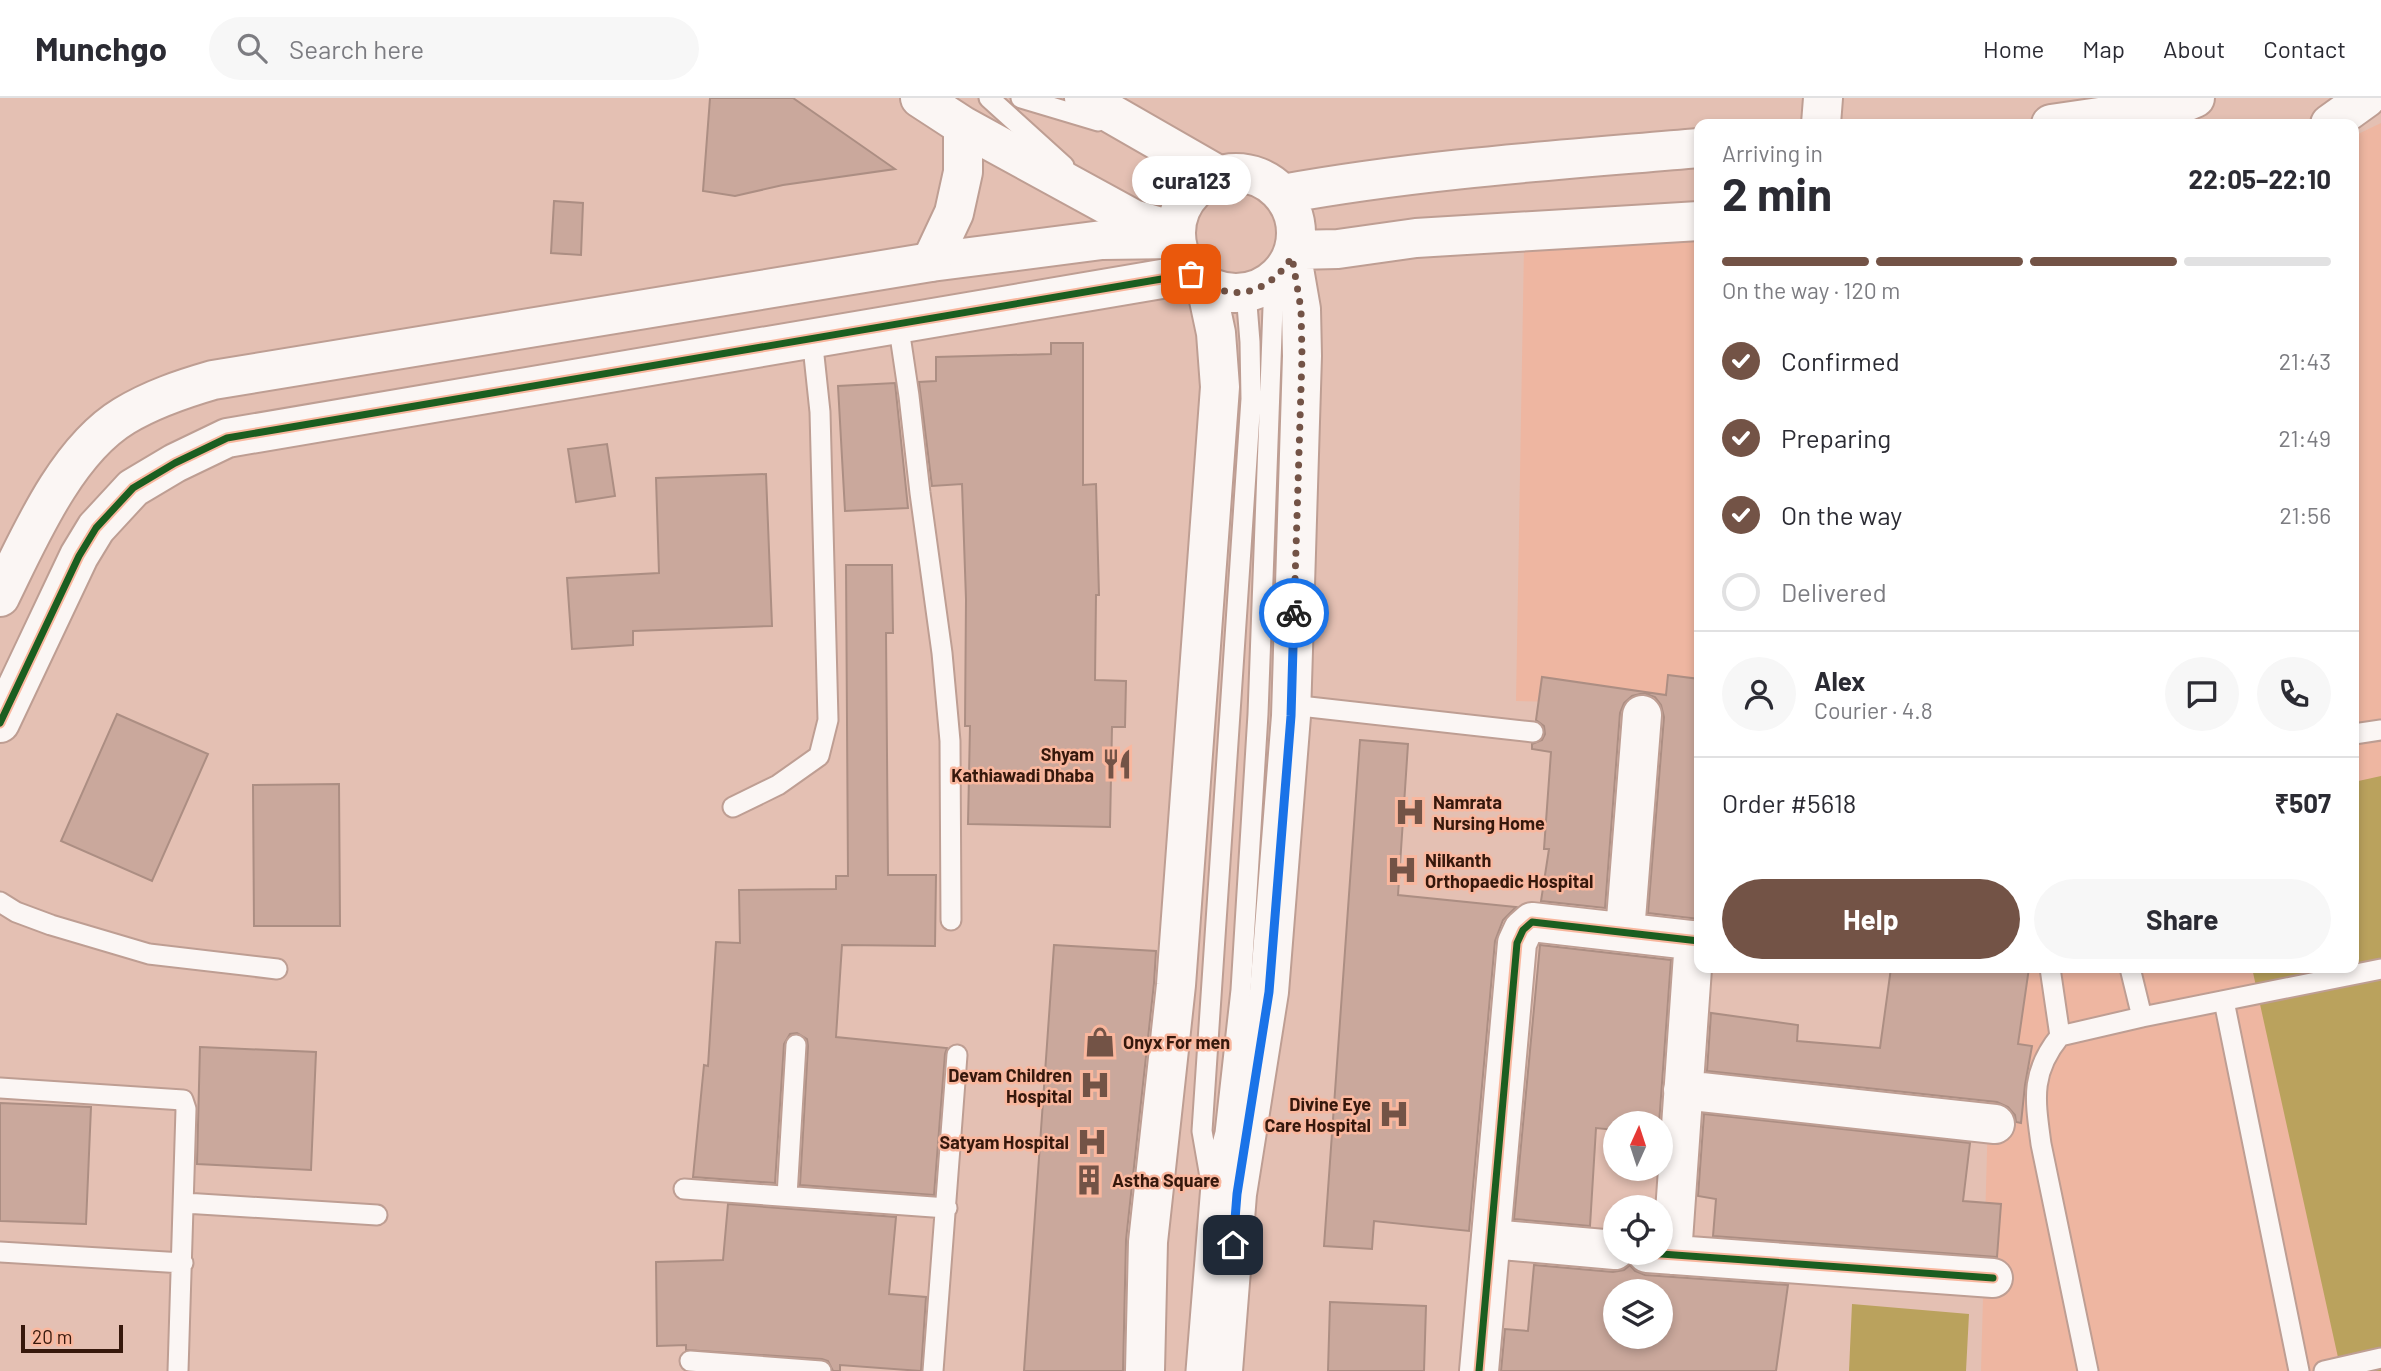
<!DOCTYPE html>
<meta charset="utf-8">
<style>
body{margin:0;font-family:Barlow,sans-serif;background:#f7f7f7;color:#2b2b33;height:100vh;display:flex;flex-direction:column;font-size:26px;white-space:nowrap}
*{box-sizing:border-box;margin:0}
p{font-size:23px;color:#7c7c81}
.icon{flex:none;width:38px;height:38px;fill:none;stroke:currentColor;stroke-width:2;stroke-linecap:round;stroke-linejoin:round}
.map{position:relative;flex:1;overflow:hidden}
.side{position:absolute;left:1694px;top:21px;width:665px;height:854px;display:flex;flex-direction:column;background:#fff;border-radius:14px;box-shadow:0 4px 10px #0003}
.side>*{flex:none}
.needle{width:46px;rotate:3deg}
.fabs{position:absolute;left:1603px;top:1013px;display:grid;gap:14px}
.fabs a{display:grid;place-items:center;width:70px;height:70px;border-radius:50%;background:#fff;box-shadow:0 4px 10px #0003;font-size:35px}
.scale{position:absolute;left:21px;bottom:18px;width:102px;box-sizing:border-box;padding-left:7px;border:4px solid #36180c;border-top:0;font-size:19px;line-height:24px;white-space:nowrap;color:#36180c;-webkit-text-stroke:5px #f9b79e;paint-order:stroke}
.pin{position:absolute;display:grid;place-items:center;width:60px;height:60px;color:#fff;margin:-30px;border-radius:14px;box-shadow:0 4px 10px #0006}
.courier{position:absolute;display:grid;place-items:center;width:70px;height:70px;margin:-35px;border:5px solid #1a73e8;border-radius:50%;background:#fff;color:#222;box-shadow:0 2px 9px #0007}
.bubble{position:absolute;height:49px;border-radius:24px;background:#fff;box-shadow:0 4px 10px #0003;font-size:23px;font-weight:700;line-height:49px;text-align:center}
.overview em{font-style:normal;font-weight:700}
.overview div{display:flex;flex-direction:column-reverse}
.overview{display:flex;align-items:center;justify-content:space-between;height:119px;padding:0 28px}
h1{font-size:46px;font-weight:700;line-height:52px}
.bar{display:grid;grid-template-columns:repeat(4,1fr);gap:10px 7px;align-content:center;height:84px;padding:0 28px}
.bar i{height:9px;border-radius:5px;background:#e1e1e2}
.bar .on{background:#735346}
.bar p{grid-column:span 4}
.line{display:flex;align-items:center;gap:18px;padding:0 28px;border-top:2px solid #e1e1e2}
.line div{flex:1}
.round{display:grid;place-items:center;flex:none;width:74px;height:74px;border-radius:37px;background:#f7f7f7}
ol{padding:0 28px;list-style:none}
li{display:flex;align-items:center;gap:21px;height:77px}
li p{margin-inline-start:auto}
li .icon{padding:7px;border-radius:50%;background:#735346;color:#fff;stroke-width:4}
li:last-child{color:#7c7c81}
li i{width:38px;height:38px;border:4px solid #e1e1e2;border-radius:50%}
.cta{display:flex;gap:14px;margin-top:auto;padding:14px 28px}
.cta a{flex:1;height:80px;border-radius:42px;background:#735346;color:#fff;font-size:28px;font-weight:700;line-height:80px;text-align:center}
.cta a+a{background:#f7f7f7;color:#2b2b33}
header{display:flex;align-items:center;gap:42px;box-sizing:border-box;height:98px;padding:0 35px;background:#fff;border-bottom:2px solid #e1e1e2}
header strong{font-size:33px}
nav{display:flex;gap:38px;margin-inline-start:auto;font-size:24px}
.search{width:490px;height:63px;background:#f7f7f7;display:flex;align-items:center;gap:18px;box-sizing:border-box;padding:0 24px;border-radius:38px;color:#7c7c81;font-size:26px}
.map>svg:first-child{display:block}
</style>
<header>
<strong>Munchgo</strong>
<div class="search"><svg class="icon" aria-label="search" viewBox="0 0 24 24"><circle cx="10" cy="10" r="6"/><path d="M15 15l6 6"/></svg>Search here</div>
<nav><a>Home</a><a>Map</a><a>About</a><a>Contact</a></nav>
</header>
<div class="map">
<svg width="2381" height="1273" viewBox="0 0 2381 1273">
<rect width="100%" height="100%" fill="#e4c0b3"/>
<path fill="#eeb6a1" d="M 2381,25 L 2381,1273 L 1981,1273 L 1992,870 L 2354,870 L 2354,38 Z
M 1699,139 L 1699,606 L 1516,603 L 1524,148 Z"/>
<path fill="#baa25d" d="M 2381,678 L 2381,1273 L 2341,1273 L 2252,870 L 2354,870 L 2354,684 Z
M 1852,1206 L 1969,1216 L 1966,1273 L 1849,1273 Z"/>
<path fill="#caa89c" stroke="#ac8e83" stroke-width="2" fill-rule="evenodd" d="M 710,0 L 793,0 L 895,71 L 783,87 L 735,98 L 703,93 Z
M 554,103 L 583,105 L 581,157 L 551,155 Z
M 1051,245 L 1083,245 L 1083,387 L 1096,386 L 1099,497 L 1096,497 L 1095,582 L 1126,583 L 1125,629 L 1112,629 L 1110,729 L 968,726 L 970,628 L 965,628 L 966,501 L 962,386 L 932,388 L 919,284 L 936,283 L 936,259 L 1051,256 Z
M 895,285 L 908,410 L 845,413 L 838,288 Z
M 607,346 L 615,398 L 576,404 L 568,351 Z
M 766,376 L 772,528 L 633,533 L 633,547 L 572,551 L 567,480 L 659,475 L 656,380 Z
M 846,467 L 892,467 L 893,535 L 886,535 L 888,777 L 936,777 L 935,848 L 842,847 L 836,939 L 947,950 L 945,956 L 934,1097 L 800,1087 L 808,948 L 807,941 L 797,935 L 790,936 L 784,946 L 775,1085 L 693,1079 L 704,967 L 708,968 L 716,844 L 740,845 L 739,792 L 836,791 L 836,778 L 848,778 Z
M 1668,577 L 1699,581 L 1699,821 L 1648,815 L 1664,619 L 1661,607 L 1655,599 L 1644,595 L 1632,598 L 1624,605 L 1620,615 L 1605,810 L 1541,803 L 1549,751 L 1544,751 L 1551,654 L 1532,651 L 1532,646 L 1542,642 L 1545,636 L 1544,628 L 1536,622 L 1542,579 L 1666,597 Z
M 117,616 L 208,656 L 152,783 L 61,743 Z
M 1360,642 L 1408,646 L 1398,797 L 1516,809 L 1503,822 L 1495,843 L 1469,1133 L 1374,1123 L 1372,1151 L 1324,1148 Z
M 339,686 L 340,828 L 254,828 L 253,687 Z
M 1054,847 L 1156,853 L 1154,885 L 1126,1142 L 1123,1273 L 1024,1273 Z
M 1540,847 L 1671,862 L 1659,1026 L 1615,1026 L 1615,1032 L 1596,1030 L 1590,1128 L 1514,1121 Z
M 1891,870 L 2029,870 L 2018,946 L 2032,948 L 2025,987 L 2021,1025 L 2016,1024 L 2015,1017 L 2008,1009 L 1997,1004 L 1707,973 L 1711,915 L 1798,927 L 1797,943 L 1880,950 Z
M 200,949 L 316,954 L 311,1072 L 197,1066 Z
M 0,1005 L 91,1009 L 86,1126 L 0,1123 Z
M 1704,1016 L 1970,1045 L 1963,1103 L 2001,1106 L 1997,1159 L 1713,1138 L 1716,1101 L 1698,1098 Z
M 728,1106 L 896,1119 L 889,1196 L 926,1199 L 921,1273 L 840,1267 L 840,1273 L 833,1273 L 828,1263 L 822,1261 L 686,1252 L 686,1247 L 657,1248 L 656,1164 L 723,1162 Z
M 1534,1167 L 1613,1174 L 1624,1172 L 1630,1167 L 1635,1173 L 1645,1177 L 1788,1187 L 1776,1273 L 1501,1273 L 1505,1231 L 1528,1233 ZM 1615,1194 L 1661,1194 L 1661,1239 L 1615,1239 Z
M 1330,1204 L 1426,1208 L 1424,1273 L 1328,1273 Z"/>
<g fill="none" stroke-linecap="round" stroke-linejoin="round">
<g stroke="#be9e93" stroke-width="23">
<path id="service" d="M 989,0 L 1064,68
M 1021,0 L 1098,23
M 898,224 L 909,298 L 920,395 L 942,555 L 950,643 L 951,822
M 1291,607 L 1533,634
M 2354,636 L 2381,632
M 733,709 L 778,687 L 819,658 L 828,622 L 820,314 L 812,239
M 0,804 L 16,814 L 51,827 L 149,856 L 277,871
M 2050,870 L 2060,938
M 2130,870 L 2142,919
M 2224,903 L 2299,1273
M 0,990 L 183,1002 L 186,1011 L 178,1273
M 1210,1079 L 1202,1033 L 1251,301 L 1250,244 L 1246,194
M 684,1091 L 947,1110
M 787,1098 L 796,947
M 184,1105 L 377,1117
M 0,1154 L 183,1165
M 690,1263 L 821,1273
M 933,1273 L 957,957
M 1196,1273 L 1211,1087 L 1225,1035 L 1241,892 L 1258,616 L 1274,182
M 2088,1273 L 2041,1046 C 2035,1001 2030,975 2060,938 L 2142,919 L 2381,871
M 2324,1273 L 2381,1260"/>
</g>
<g stroke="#be9e93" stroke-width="42">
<path id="minor" d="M 1821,26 L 1823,0
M 1625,834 L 1642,617
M 1683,992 L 1995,1026
M 1491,1141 L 1615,1152
M 1647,1155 L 1993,1180
M 1672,1157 L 1694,842
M 1479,1273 L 1517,845 L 1523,832 L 1532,824 L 1699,843"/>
</g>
<g stroke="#be9e93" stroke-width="42">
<path id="tertiary" d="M 0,499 C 29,440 66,353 124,318 C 152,301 182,291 213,282 L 931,164 L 1102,142 L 1176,141
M 0,625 L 79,458 L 96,430 L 133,390 L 175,365 L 227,340 L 1191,176"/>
</g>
<g stroke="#be9e93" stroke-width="42">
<path id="secondary" d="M 2051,26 L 2176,8 L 2195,0
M 2330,26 L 2366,0
M1176 135a60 60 0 1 1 120 0a60 60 0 1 1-120 0Z
M 1283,96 C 1421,71 1560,62 1699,50
M 1294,152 L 1338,151 L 1416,140 L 1699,123
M 1145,1273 L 1148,1144 L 1176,887 L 1220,289 L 1216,235 L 1206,188
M 1223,1273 L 1237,1096 L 1269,894 L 1291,618 L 1302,258 L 1301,211 L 1292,159"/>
</g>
<g stroke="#be9e93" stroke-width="42">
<path id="primary" d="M 920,0 L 963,28 L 1133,121 L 1174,133
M 1084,0 L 1218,77
M 931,164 L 954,115 L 963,74 L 963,28"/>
</g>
<use href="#service" stroke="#fbf6f4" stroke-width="19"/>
<use href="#minor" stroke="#fbf6f4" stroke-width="38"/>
<use href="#tertiary" stroke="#fbf6f4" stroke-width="38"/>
<use href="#secondary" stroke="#fbf6f4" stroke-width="38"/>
<use href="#primary" stroke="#fbf6f4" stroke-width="38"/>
<g stroke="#f9b79e" stroke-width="11">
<path id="cycleway" d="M 0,625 L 79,458 L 96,430 L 133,390 L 175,365 L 227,340 L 1191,176
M 1647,1155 L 1993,1180
M 1479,1273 L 1517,845 L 1523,832 L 1532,824 L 1699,843"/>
</g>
<use href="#cycleway" stroke="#1b5e20" stroke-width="7"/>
</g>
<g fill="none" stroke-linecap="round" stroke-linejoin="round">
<path stroke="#735346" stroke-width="7" stroke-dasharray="0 12.6" d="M 1191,176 C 1229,205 1265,200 1292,159 L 1301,211 L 1302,258 L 1294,515"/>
<path stroke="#1a73e8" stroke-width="9" d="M 1233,1147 L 1237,1096 L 1269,894 L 1291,618 L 1294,515"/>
</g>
<defs>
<g id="restaurant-bare" transform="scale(2.415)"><path d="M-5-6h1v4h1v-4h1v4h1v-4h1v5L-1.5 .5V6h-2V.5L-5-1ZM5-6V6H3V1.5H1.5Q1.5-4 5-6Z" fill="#735346" stroke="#f9b79e" stroke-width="2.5" paint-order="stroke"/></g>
<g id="hospital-bare" transform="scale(2.415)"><path d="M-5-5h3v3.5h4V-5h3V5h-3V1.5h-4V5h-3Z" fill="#735346" stroke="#f9b79e" stroke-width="2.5" paint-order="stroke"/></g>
<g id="shop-bare" transform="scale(2.415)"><path d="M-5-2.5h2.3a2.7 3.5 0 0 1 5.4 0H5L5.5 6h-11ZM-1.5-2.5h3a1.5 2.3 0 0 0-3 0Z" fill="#735346" stroke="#f9b79e" stroke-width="2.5" paint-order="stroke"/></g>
<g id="building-bare" transform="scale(2.415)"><path d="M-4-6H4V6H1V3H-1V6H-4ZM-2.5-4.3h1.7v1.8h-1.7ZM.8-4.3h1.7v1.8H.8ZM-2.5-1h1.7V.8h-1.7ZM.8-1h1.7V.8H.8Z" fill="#735346" stroke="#f9b79e" stroke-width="2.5" paint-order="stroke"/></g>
</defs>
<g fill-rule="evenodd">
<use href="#restaurant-bare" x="1117" y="666"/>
<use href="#hospital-bare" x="1410" y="714"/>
<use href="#hospital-bare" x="1402" y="772"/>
<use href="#shop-bare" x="1100" y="944"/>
<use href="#hospital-bare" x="1095" y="987"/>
<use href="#hospital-bare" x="1394" y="1016"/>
<use href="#hospital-bare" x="1092" y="1044"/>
<use href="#building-bare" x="1089" y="1082"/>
</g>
<g text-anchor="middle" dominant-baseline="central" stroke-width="5" stroke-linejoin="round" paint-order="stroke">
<g font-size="18" font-weight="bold" fill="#36180c" stroke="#f9b79e" text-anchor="end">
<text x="1094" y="656">Shyam<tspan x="1094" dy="21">Kathiawadi Dhaba</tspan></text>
<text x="1433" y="704" text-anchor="start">Namrata<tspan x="1433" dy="21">Nursing Home</tspan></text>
<text x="1425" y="762" text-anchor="start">Nilkanth<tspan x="1425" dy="21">Orthopaedic Hospital</tspan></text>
<text x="1123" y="944" text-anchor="start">Onyx For men</text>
<text x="1072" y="977">Devam Children<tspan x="1072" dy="21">Hospital</tspan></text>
<text x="1371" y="1006">Divine Eye<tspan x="1371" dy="21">Care Hospital</tspan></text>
<text x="1069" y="1044">Satyam Hospital</text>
<text x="1112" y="1082" text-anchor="start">Astha Square</text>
</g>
</g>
</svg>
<div class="fabs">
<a><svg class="needle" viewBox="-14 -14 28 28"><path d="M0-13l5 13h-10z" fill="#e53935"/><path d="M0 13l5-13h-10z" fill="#7c7c81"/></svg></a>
<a><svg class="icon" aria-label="locate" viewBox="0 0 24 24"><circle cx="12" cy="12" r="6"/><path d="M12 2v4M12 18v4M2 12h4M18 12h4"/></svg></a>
<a><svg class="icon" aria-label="layers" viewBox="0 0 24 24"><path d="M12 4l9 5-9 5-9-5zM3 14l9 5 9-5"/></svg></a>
</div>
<div class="scale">20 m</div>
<div class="pin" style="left:1191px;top:176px;background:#ea580c"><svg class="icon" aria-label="bag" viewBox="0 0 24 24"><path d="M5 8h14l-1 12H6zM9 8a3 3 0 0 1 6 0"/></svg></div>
<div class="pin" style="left:1233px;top:1147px;background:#1f2937"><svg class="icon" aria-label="home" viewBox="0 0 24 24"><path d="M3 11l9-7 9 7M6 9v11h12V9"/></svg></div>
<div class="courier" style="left:1294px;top:515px"><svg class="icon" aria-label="bike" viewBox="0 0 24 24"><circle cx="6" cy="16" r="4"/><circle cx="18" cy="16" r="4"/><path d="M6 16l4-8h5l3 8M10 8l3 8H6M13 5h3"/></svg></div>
<div class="bubble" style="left:1132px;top:58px;width:119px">cura123</div>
<section class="side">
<div class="overview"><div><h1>2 min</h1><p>Arriving in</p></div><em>22:05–22:10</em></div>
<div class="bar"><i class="on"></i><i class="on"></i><i class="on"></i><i></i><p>On the way · 120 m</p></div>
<ol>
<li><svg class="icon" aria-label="check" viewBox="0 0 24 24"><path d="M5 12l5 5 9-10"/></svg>Confirmed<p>21:43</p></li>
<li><svg class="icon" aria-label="check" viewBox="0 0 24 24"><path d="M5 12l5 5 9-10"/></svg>Preparing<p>21:49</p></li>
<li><svg class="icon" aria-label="check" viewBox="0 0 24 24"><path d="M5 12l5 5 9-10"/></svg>On the way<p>21:56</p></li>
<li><i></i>Delivered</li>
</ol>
<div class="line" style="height:126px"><a class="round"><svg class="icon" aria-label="person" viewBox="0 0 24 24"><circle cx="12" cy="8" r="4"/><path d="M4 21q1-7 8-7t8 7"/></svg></a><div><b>Alex</b><p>Courier · 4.8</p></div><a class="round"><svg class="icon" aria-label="chat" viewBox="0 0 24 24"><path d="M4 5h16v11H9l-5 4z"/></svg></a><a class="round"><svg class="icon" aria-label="phone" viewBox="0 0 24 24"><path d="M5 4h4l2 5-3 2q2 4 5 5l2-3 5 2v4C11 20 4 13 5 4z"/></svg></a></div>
<div class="line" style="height:91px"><div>Order #5618</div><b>₹507</b></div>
<div class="cta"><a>Help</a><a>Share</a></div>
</section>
</div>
